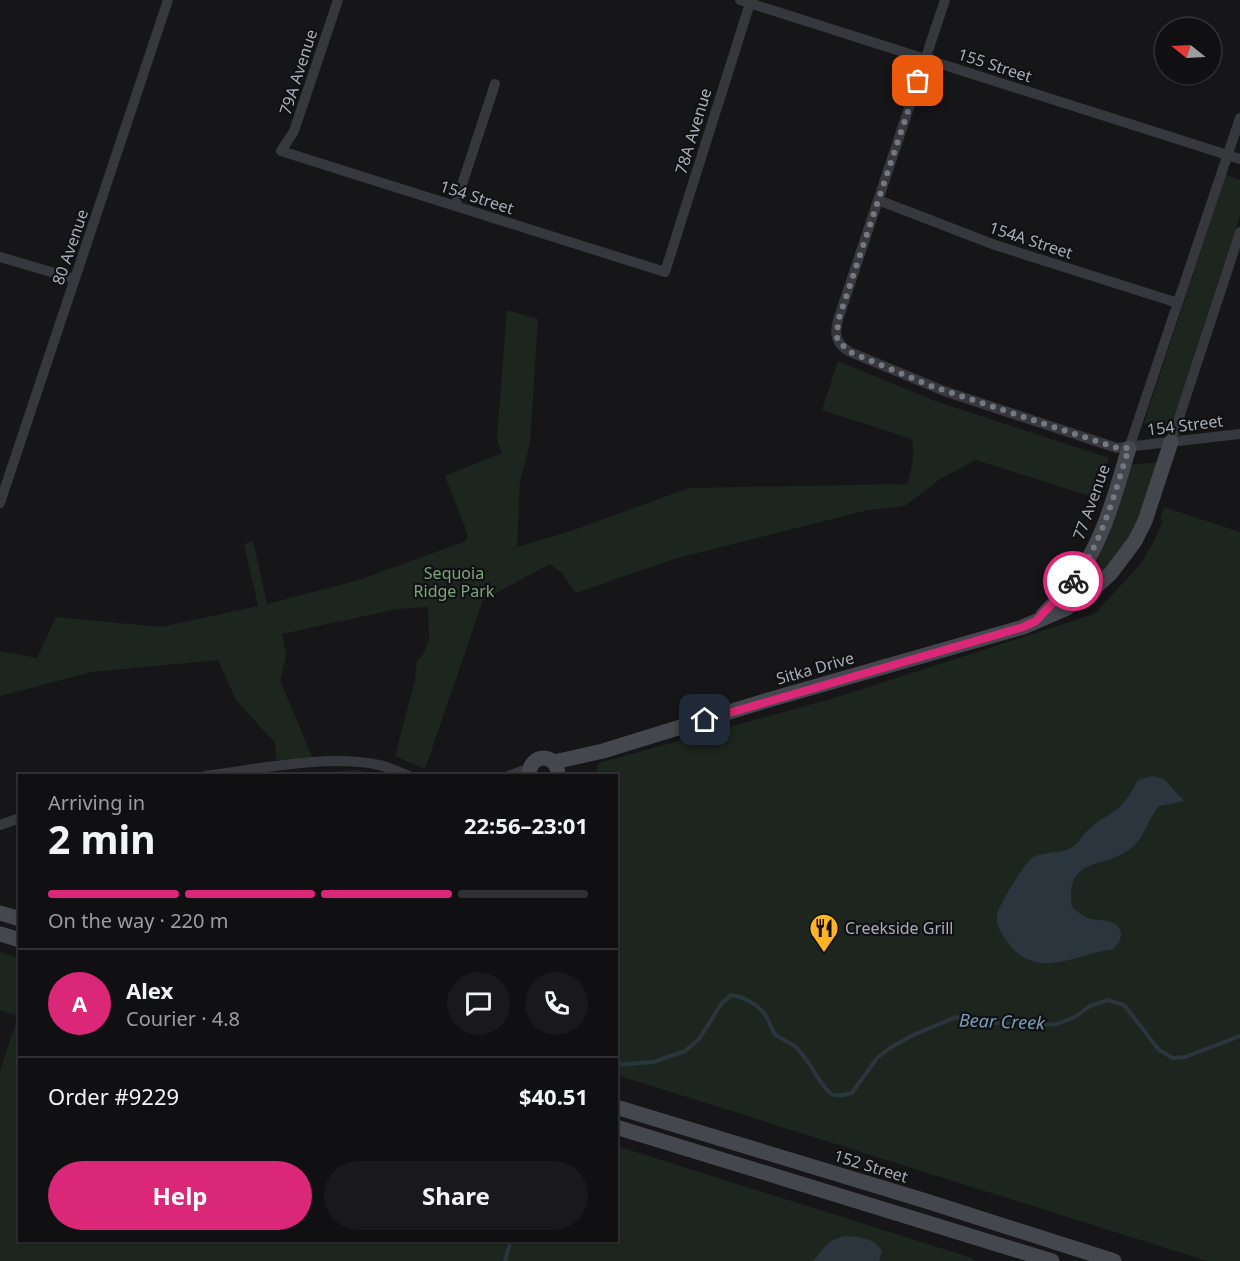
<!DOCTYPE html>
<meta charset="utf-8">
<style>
body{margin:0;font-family:"Noto Sans",sans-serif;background:#19191b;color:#f1f3f6;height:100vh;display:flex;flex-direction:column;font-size:22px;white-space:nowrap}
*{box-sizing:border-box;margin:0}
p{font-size:20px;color:#9c9d9f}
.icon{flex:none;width:33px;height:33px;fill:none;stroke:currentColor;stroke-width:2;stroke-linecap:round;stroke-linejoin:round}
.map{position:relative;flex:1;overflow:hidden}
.drawer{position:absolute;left:18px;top:774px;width:600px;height:468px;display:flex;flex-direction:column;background:#101012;border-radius:0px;box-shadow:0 2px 4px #0004,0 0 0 2px #303032}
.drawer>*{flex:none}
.needle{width:39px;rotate:288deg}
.tools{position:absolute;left:1155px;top:18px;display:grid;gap:12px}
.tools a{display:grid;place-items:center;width:66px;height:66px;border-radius:50%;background:#101012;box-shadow:0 2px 4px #0004,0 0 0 2px #303032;font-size:30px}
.pin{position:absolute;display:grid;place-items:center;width:51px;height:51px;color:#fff;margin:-26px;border-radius:12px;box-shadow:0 3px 9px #0006}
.courier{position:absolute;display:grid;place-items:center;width:60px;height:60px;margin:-30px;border:4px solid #db2777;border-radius:50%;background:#fff;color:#222;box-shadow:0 2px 8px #0007}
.head em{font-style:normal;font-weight:700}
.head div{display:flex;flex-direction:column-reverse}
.head{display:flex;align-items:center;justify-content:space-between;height:102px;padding:0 30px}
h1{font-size:39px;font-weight:700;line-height:45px}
.bar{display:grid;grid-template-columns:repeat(4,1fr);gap:9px 6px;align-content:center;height:72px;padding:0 30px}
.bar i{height:8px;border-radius:4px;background:#303032}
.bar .active{background:#db2777}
.bar p{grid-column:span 4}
.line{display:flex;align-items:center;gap:15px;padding:0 30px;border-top:2px solid #303032}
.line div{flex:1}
.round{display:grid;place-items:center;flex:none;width:63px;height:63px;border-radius:32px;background:#19191b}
.action{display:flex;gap:12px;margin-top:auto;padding:12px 30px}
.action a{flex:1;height:69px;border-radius:36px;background:#db2777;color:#fff;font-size:24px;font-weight:700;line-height:69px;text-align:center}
.action a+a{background:#19191b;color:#f1f3f6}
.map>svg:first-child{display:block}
</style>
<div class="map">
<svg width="1240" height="1261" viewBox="0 0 1240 1261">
<rect width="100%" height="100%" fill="#161618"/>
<path fill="#1d261e" d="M 1226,175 L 1240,180 L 1240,215 L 1169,431 L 1144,423 Z
M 507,310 L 538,319 L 530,443 L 520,481 L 517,547 L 571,531 L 689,488 L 907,484 C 912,469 915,455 912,439 L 822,410 L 838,361 L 935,401 L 1109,458 L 1096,498 L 976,460 L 940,479 L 905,506 L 868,510 L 674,559 L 576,593 L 562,573 L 550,564 L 483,600 L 425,769 L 395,756 L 415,680 L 417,661 L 424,653 L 429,639 L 428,607 L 397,609 L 282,634 L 286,656 L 280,680 L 312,757 L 276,760 L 275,743 L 236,700 L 218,660 L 92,672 L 0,696 L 0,651 L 37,658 L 56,617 L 161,627 L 258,606 L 244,544 L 253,541 L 267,604 L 359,580 L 466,541 L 468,535 L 445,476 L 502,453 L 497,439 Z
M 1160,462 L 1140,520 L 1107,570 L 1062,602 L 1129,465 Z
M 1164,507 L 1240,532 L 1240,1261 L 1207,1261 L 617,1075 L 616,776 L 595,776 L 599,763 L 838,697 L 1094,614 L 1139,566 L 1155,539 L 1163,520 L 1160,519 Z
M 358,770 L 382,775 L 295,774 Z
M 0,952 L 19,959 L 20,1240 L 616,1240 L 617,1146 L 972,1258 L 974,1261 L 0,1261 L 0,1071 L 18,1016 L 0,1010 Z"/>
<path fill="#2b353d" d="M 1152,776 L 1164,779 L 1184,801 L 1159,806 C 1148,819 1144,839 1130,849 C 1102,870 1065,856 1072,907 C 1077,911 1082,916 1088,918 C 1100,922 1120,918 1121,934 C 1121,941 1117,946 1111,950 C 1088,952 1067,964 1044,963 C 1029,963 1015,954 1007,941 C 1001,933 996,926 997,916 C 998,906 1024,864 1032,858 C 1045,850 1064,855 1075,845 C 1081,840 1084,833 1090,828 C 1098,821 1108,816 1116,810 C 1126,802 1132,791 1138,780 Z
M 844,1236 C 859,1237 873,1237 882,1251 L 879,1261 L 813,1261 L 830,1241 Z"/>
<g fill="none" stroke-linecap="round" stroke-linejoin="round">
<path stroke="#2b353d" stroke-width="4" d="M 616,1065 L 653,1062 L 685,1051 L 699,1039 L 722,1003 L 731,995 C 744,997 758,1004 766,1016 C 769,1021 771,1028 774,1033 C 780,1040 790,1041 797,1048 C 804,1056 811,1066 816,1075 C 829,1092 828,1100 852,1093 L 877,1058 L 890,1048 L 913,1035 L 956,1017 L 980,1022 L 1032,1025 L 1057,1024 L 1075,1017 L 1090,1006 L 1108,1000 L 1124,1005 L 1159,1050 L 1173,1058 L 1185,1057 L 1240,1036
M 505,1261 L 511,1240"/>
<path stroke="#36383d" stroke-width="10" d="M 338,0 L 294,131 L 281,151 L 665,272 L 751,0
M 740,0 L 1240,159
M 945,0 L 838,320 C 834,335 836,344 850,352 L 944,391 L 1117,448 L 1240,434
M 878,200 L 995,245 L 1178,303
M 455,206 L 495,84
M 0,257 L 75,279
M 1171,442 L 1240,232
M 1129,448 L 1240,118
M 0,503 L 168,0
M 205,776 C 258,769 327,754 379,765 C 389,767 399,772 409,776
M 508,776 L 530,768
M 0,825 L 20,818"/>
<path stroke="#44474d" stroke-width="15" d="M 1043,615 C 1053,604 1065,593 1074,580 C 1104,542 1115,493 1129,448
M 554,762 L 603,751 L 765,701 L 1023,627 L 1067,608 L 1098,585 L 1111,573 L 1135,541 L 1145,521 L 1171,442
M 529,776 C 529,752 558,752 558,776
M 0,913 L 20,919
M 0,934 L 20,940
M 616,1107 L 926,1201 L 1114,1261
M 616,1127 L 1052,1261"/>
</g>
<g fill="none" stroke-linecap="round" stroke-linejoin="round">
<path stroke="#747881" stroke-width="6" stroke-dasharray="0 10.8" d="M 918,81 L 838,321 L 837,340 L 850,352 L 931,386 L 1117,448 L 1129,448 C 1114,494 1103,542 1073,581"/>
<path stroke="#db2777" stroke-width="8" d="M 705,720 L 1023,627 L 1036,621 L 1073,581"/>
</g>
<defs>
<g id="restaurant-pin" transform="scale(1.5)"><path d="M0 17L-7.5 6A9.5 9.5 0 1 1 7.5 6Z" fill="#ffb327" stroke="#111113"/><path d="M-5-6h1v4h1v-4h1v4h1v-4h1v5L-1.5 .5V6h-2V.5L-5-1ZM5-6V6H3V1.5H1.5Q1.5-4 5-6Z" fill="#111"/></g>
</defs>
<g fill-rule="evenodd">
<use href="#restaurant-pin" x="824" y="928"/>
</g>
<g text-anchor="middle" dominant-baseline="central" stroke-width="4.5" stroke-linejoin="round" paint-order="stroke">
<g font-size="16" fill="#a7adb9" stroke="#111113">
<text transform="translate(995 65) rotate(18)">155 Street</text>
<text transform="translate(298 72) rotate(-72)">79A Avenue</text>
<text transform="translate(693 131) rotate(-73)">78A Avenue</text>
<text transform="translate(477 197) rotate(18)">154 Street</text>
<text transform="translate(1031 240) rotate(18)">154A Street</text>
<text transform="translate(70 247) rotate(-71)">80 Avenue</text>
<text transform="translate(1185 425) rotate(-7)">154 Street</text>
<text transform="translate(1091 502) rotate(-70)">77 Avenue</text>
<text transform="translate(815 668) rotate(-16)">Sitka Drive</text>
<text transform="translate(871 1166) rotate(17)">152 Street</text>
</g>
<g font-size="16" fill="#7ca67e" stroke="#111113">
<text x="454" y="573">Sequoia<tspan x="454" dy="18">Ridge Park</tspan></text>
</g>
<g font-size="16" fill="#a7adb9" stroke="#111113" text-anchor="start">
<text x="845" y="928">Creekside Grill</text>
</g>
<g font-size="18" font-style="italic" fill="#7b9cb7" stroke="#111113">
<text transform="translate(1002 1021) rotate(2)">Bear Creek</text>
</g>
</g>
</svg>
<div class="tools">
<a><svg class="needle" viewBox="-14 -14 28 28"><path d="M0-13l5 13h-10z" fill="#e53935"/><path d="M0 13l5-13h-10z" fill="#9c9d9f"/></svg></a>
</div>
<div class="pin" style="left:918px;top:81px;background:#ea580c"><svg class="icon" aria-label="bag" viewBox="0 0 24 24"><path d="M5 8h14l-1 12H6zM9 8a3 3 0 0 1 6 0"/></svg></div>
<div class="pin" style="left:705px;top:720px;background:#1f2937"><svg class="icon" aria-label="home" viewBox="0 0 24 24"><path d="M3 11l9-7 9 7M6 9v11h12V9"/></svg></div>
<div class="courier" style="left:1073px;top:581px"><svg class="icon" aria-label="bike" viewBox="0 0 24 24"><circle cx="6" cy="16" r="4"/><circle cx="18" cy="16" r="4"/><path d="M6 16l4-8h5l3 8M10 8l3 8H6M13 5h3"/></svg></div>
<section class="drawer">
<div class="head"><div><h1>2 min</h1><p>Arriving in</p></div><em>22:56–23:01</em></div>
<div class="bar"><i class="active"></i><i class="active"></i><i class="active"></i><i></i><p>On the way · 220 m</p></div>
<div class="line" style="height:108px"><b class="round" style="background:#db2777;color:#fff">A</b><div><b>Alex</b><p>Courier · 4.8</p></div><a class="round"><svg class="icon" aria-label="chat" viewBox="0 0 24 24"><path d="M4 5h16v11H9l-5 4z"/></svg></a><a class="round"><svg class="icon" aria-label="phone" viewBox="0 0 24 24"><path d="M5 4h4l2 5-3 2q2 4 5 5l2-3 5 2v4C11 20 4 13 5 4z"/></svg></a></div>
<div class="line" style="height:78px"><div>Order #9229</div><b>$40.51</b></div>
<div class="action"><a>Help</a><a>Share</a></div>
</section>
</div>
